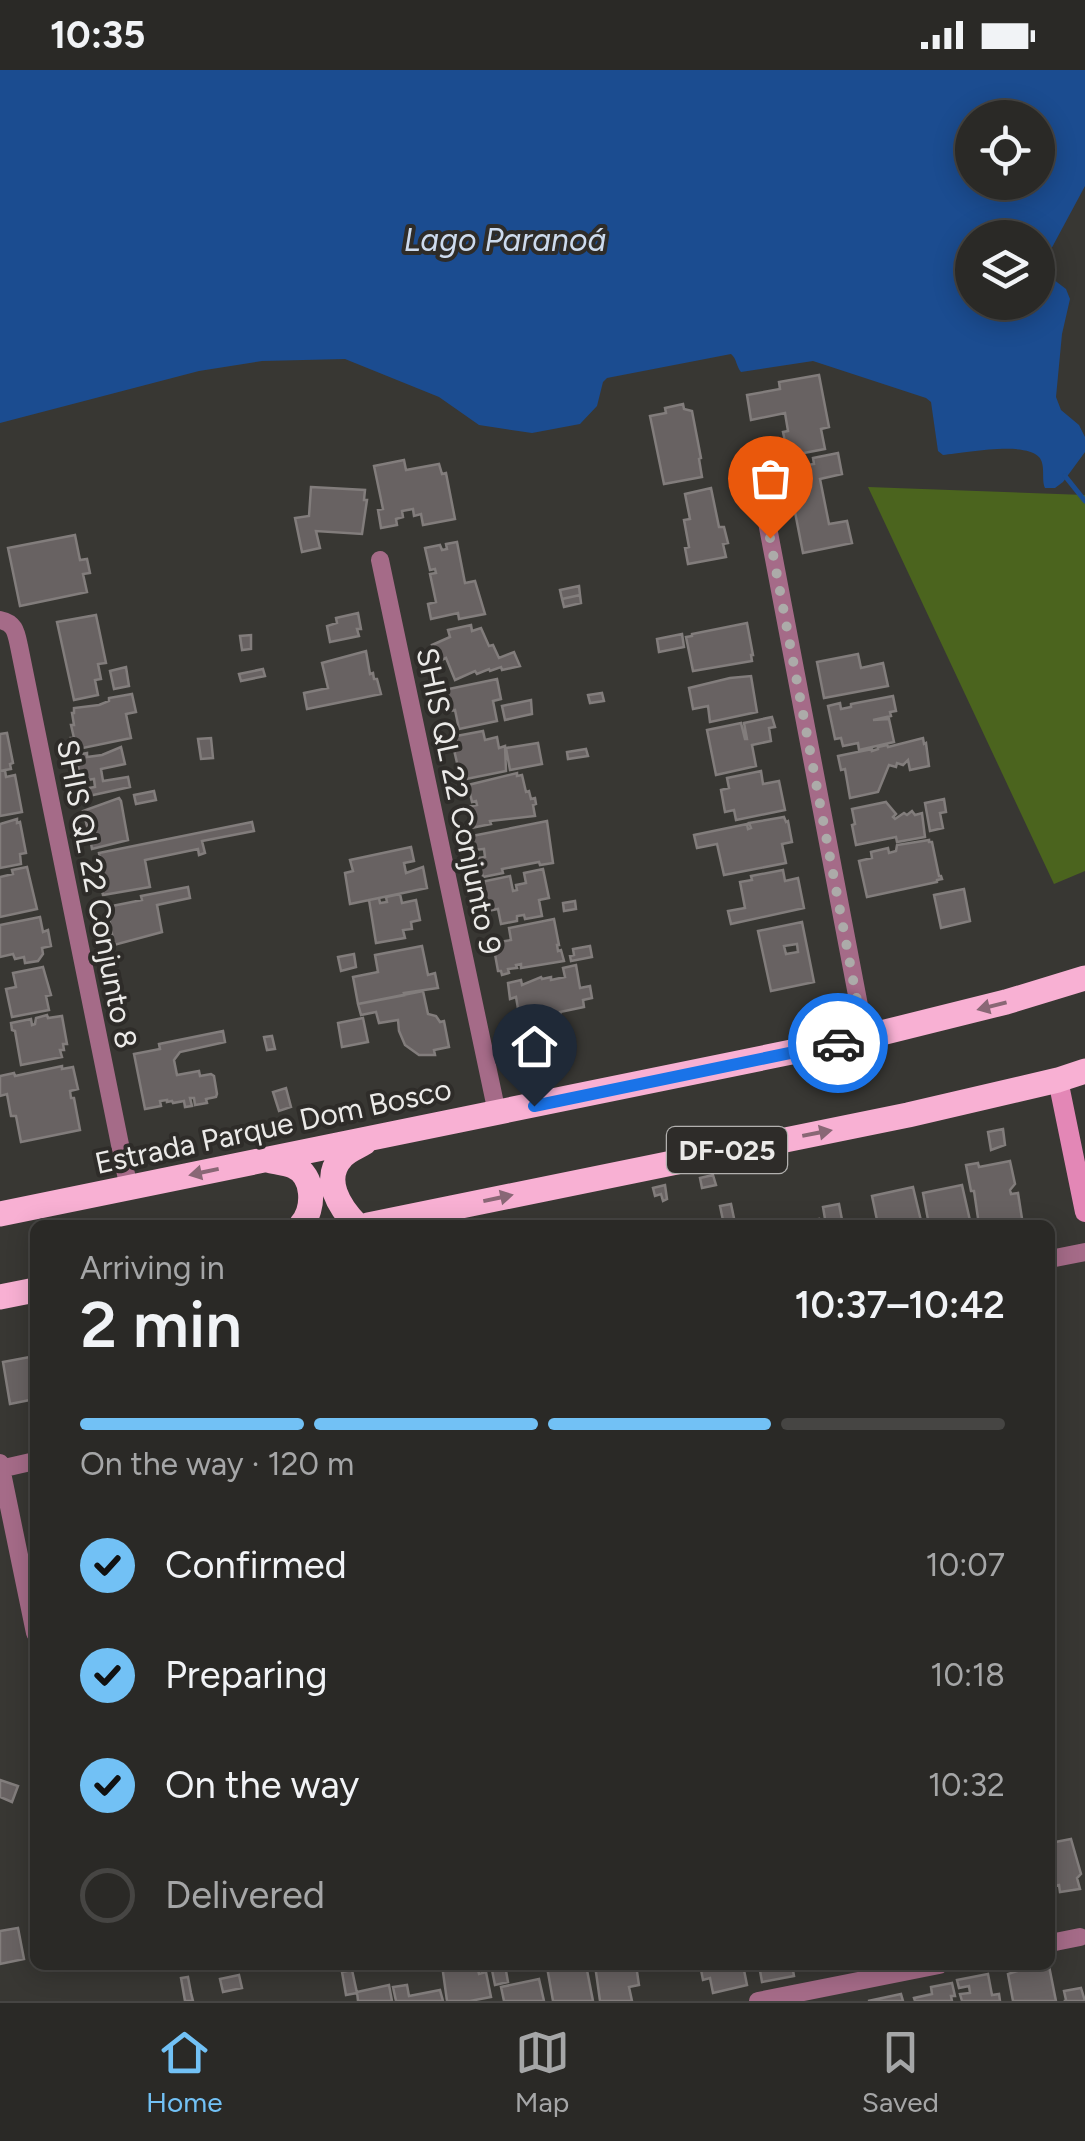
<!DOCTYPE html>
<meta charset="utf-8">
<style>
body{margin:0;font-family:Figtree,sans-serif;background:#363532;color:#f1f3f6;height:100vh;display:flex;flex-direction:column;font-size:38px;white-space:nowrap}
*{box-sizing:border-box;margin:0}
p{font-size:32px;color:#a5a6a7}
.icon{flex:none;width:55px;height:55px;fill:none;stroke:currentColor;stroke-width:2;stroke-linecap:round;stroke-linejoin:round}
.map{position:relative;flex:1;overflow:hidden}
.sheet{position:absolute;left:30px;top:1150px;width:1025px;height:750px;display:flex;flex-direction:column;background:#2a2926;border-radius:15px;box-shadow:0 5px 25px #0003,0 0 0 2px #464543}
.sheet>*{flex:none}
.fabs{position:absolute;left:955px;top:30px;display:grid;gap:20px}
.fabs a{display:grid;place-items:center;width:100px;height:100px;border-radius:50%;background:#2a2926;box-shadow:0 5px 25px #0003,0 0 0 2px #464543;font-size:50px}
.pin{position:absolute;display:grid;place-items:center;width:85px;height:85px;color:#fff;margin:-102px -42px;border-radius:50% 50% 50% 0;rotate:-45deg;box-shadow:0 0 10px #0007}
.pin .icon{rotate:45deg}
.courier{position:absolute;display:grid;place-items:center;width:100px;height:100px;margin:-50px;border:8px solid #1a73e8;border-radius:50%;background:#fff;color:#222;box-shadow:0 2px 12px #0007}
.head em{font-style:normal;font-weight:600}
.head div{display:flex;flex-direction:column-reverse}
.head{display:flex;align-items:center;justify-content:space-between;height:170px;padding:0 50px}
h1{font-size:65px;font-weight:600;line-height:75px}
.bar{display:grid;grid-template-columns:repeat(4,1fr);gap:15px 10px;align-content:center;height:120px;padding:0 50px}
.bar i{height:12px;border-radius:8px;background:#464543}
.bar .active{background:#72c1f5}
.bar p{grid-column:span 4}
ol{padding:0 50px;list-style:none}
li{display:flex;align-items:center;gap:30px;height:110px}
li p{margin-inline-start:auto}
li .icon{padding:10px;border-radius:50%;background:#72c1f5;color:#111;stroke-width:4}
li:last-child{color:#a5a6a7}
li i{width:55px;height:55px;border:5px solid #464543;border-radius:50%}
.status{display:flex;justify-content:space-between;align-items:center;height:70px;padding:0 50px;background:#2a2926;direction:ltr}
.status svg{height:28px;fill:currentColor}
.tabs{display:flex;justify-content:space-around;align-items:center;height:140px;border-top:2px solid #464543;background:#2a2926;font-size:28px;color:#a5a6a7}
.tabs a{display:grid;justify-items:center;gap:5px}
.tabs .active{color:#72c1f5}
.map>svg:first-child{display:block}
</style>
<div class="status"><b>10:35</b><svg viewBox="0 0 49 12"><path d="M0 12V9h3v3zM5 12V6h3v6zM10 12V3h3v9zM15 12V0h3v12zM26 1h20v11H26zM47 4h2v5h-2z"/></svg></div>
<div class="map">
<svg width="1085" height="1931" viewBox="0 0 1085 1931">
<rect width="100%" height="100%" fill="#383733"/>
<path fill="#4b641e" d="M 868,417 L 1085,425 L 1085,801 L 1054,814 Z"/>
<path fill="#1b4c90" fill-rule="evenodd" d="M 0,0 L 1085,0 L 1085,116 L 1049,183 L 1047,198 L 1049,206 L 1066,219 L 1070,229 L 1062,264 L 1056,327 L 1061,340 L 1079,355 L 1085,367 L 1085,382 L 1063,412 L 1055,418 L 1045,418 C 1041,409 1046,395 1039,387 C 1025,371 964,383 943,385 L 938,381 L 931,332 L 926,328 L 813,291 L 741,302 C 736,296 737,289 731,284 L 607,308 L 603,312 L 597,336 L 580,354 L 532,363 L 479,355 L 439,327 L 345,289 L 262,291 L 199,301 L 0,353 ZM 972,48 L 1038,48 L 1038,112 L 972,112 ZM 972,168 L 1038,168 L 1038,232 L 972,232 Z"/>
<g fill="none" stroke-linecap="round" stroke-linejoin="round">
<path stroke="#1b4c90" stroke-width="5" d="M 1065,406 L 1085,431"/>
</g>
<path fill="#686262" stroke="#827d7c" stroke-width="2.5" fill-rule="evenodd" d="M 819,305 L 829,357 L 821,359 L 825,379 L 788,386 L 783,362 L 788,361 L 785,343 L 751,350 L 747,325 L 780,319 L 779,312 Z
M 683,334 L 684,339 L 692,341 L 701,388 L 699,389 L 702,407 L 664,414 L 650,346 L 666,343 L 665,338 Z
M 838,383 L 842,404 L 820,409 L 829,454 L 847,451 L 852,473 L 803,483 L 794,437 L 784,439 L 778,409 L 781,408 L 779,399 L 814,394 L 813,388 Z
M 404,390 L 406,400 L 439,394 L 442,404 L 446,403 L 455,449 L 423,455 L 421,444 L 414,446 L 413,439 L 402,441 L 403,447 L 396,449 L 397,455 L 381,458 L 378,440 L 383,439 L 374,396 Z
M 311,417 L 365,420 L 364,430 L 367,430 L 362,464 L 316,461 L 320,478 L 302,482 L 295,448 L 309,446 Z
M 711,418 L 719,457 L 724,457 L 728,473 L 723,474 L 726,487 L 688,494 L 685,478 L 689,477 L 684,450 L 690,449 L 685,424 Z
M 75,465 L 80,490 L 87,489 L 90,503 L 83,504 L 87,522 L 20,536 L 8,478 Z
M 457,472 L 465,513 L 475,511 L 485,544 L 459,549 L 458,543 L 431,549 L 428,534 L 436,532 L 430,504 L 436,503 L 435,499 L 430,500 L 425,478 L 440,475 L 442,480 L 447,479 L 446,474 Z
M 579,516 L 580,525 L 562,529 L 560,520 Z
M 580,525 L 581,533 L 564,537 L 562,529 Z
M 358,543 L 361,559 L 357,559 L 359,566 L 330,572 L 327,556 L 337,553 L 336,548 Z
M 96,545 L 106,593 L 98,594 L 101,609 L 95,610 L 98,625 L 74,630 L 57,552 Z
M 747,553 L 753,585 L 751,585 L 752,591 L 693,601 L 686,567 L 692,566 L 692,564 Z
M 471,555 L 472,561 L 481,558 L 489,576 L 493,575 L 499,588 L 514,582 L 520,596 L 502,600 L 501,597 L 490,601 L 489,599 L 477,604 L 475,601 L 455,610 L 446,588 L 439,591 L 432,575 L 450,567 L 448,560 Z
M 682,564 L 684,577 L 659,582 L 657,569 Z
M 251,565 L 251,579 L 242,580 L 240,566 Z
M 366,581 L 370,604 L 373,603 L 374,609 L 377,609 L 381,624 L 307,639 L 304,623 L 328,618 L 322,593 Z
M 858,584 L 861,598 L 883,593 L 888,616 L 824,628 L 817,592 Z
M 126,597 L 129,616 L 114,619 L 110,601 Z
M 263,599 L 265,606 L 241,611 L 239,604 Z
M 751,606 L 757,642 L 710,652 L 708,636 L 693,639 L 689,618 L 730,608 Z
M 497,609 L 501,629 L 493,631 L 497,651 L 459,659 L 455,640 L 446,642 L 442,627 L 445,627 L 444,620 Z
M 602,623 L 604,631 L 590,633 L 588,625 Z
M 132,624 L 136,642 L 126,644 L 131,668 L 78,679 L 74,677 L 71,668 L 74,668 L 71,655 L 74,655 L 72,643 L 74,643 L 74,638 L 99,635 L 109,631 L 109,628 Z
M 893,626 L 896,641 L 890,642 L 891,646 L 873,650 L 889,649 L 894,672 L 859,680 L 858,673 L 843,676 L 841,668 L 835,669 L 828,636 L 840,633 L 841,639 L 851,637 L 851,634 Z
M 531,630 L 532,644 L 505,650 L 502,636 Z
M 772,647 L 775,657 L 769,658 L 771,671 L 752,675 L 756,696 L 716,705 L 707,660 L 741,653 L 745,669 L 747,669 L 744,653 Z
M 483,661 L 485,670 L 497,667 L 499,678 L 505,676 L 506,701 L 461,710 L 451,667 Z
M 7,663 L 13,693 L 10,694 L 11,699 L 0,701 L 0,664 Z
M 211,668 L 213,688 L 201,689 L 198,669 Z
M 923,668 L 924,674 L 926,673 L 929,696 L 910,700 L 908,690 L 903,695 L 897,693 L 896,697 L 889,695 L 878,722 L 850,728 L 845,699 L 841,700 L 838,686 L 872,679 L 872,681 L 878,679 L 878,677 L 887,675 L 888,677 Z
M 538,673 L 542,694 L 510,700 L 506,678 Z
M 121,677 L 125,694 L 101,699 L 103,711 L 128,707 L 130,717 L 84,727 L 82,719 L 95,717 L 94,709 L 81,711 L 76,685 L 87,683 L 87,687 L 102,685 Z
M 586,679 L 588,686 L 568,689 L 567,682 Z
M 5,700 L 6,707 L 15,705 L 22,742 L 0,746 L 0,701 Z
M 761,701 L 763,714 L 779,711 L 785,740 L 736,750 L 734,740 L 725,742 L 721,720 L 729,718 L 727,708 Z
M 517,703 L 517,706 L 522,705 L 526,722 L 529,721 L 531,729 L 535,728 L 536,734 L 533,735 L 535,746 L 490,751 L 491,754 L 471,758 L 467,737 L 477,735 L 476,731 L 472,732 L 468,715 Z
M 154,721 L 156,730 L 136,734 L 134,725 Z
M 119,728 L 121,731 L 128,770 L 92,779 L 89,762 L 93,761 L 92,755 L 87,756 L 83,741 Z
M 944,729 L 946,742 L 940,743 L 943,758 L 930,761 L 925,733 Z
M 886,732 L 896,744 L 893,747 L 895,749 L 904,743 L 907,745 L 912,741 L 915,745 L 922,743 L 925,767 L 897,772 L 896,767 L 856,775 L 852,755 L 855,754 L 852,739 Z
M 784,747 L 786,752 L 788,751 L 792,772 L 782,774 L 786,793 L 724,805 L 717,774 L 697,778 L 694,765 L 747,754 L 748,759 L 751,758 L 749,753 Z
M 17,749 L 17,753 L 20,752 L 26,783 L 20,784 L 21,794 L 0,798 L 0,754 Z
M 547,751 L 553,793 L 540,795 L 539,792 L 502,799 L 503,803 L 483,807 L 478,788 L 485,787 L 484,779 L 475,780 L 472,766 Z
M 252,752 L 254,761 L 202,771 L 205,783 L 199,785 L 198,779 L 145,790 L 150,817 L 103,825 L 96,795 L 101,794 L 99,783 Z
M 929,770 L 929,772 L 932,772 L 939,806 L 941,806 L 942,809 L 937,810 L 937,812 L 867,827 L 859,791 L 872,788 L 871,782 L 888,778 L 889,783 L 896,781 L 897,775 Z
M 411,777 L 414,791 L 404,793 L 406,803 L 423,797 L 427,818 L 350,834 L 345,803 L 353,801 L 350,790 Z
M 27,797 L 37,839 L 0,847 L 0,807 L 13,804 L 12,800 Z
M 543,799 L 549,828 L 539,830 L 542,846 L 525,849 L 524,845 L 517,846 L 517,851 L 501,854 L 498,839 L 487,841 L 481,812 L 510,806 L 513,821 L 517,820 L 516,815 L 526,813 L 524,803 Z
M 783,800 L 785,811 L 798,808 L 804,838 L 731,854 L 728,841 L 745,838 L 740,812 L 752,810 L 751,806 Z
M 188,817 L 190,828 L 157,835 L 162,862 L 114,875 L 107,837 L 142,830 L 141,826 Z
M 964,819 L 970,851 L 941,858 L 934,825 Z
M 400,824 L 402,833 L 416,830 L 420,850 L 411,852 L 412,859 L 403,860 L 405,868 L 376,873 L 369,830 L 379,828 L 380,833 L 387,832 L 386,827 Z
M 575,831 L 576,839 L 564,841 L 563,833 Z
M 40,847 L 43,862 L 48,860 L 51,876 L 42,878 L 43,884 L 38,891 L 25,893 L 24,887 L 15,889 L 13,884 L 0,887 L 0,855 Z
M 554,849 L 559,875 L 557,875 L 558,881 L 561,880 L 564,891 L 521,898 L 521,894 L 516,895 L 517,898 L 508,899 L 509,903 L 502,905 L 501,901 L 498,901 L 493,873 L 511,870 L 509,858 Z
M 802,852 L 814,912 L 771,921 L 758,861 ZM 797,874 L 798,882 L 786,884 L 784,876 Z
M 422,876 L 428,905 L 435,903 L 438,918 L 404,923 L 405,925 L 358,934 L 353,907 L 378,902 L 375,885 Z
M 590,876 L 592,887 L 571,891 L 570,886 L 574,885 L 573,879 Z
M 354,884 L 356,897 L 341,901 L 338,887 Z
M 576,895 L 580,918 L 590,916 L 592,928 L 583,930 L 584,937 L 560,942 L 564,963 L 527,971 L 526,966 L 516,969 L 512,951 L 520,950 L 516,927 L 510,929 L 508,913 L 521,910 L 522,915 L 541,907 L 542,909 L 551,907 L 551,910 L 565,907 L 563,898 Z
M 43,897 L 51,925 L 46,926 L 49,940 L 12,947 L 6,919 L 16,917 L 13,903 Z
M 423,921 L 428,944 L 436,946 L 440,952 L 444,951 L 449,977 L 434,980 L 435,985 L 419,985 L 405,975 L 399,961 L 398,950 L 379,953 L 376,942 L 361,945 L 358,934 Z
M 47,945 L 48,948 L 62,946 L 67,974 L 63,974 L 64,980 L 60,980 L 62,987 L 21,995 L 15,961 L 12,960 L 11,953 L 31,949 L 32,955 L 35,954 L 36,948 Z
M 363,948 L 368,972 L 342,977 L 338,953 Z
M 223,961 L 225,972 L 180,982 L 174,990 L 177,1005 L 199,1001 L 200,1006 L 211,1004 L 214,1006 L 217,1024 L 216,1027 L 206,1029 L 207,1033 L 195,1035 L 194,1028 L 190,1028 L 192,1036 L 185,1037 L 184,1031 L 173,1033 L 172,1031 L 167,1032 L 167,1030 L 160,1031 L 161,1036 L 145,1039 L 134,984 L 160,979 L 159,974 Z
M 272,966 L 275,979 L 267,980 L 264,967 Z
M 62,996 L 62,999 L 73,997 L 78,1019 L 70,1021 L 71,1028 L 74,1028 L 80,1060 L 21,1072 L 16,1046 L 11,1046 L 7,1024 L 0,1026 L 0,1006 L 14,1003 L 15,1006 Z
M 286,1018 L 291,1037 L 279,1041 L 273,1022 Z
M 1003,1059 L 1005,1075 L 991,1080 L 988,1062 Z
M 1010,1091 L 1015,1114 L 1010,1120 L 1011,1124 L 1018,1123 L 1023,1155 L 979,1155 L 974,1121 L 971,1121 L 966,1095 L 978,1093 L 979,1097 Z
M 713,1105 L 716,1115 L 702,1118 L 700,1108 Z
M 665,1115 L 667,1129 L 663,1131 L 661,1124 L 655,1126 L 653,1118 Z
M 962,1115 L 971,1155 L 929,1155 L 923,1123 Z
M 913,1117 L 922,1155 L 878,1155 L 872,1126 Z
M 731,1134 L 735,1153 L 724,1155 L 720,1136 Z
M 839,1134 L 843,1155 L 826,1155 L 823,1137 Z
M 819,1149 L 820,1155 L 787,1155 Z
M 35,1286 L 35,1329 L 10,1334 L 3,1292 Z
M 0,1710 L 18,1716 L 12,1732 L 0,1727 Z
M 1071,1769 L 1081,1804 L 1077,1808 L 1080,1819 L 1060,1822 L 1059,1815 L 1050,1817 L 1050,1773 Z
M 18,1858 L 24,1889 L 0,1894 L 0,1861 Z
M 442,1895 L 477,1895 L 479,1904 L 486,1902 L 491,1927 L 470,1931 L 447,1931 Z
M 491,1895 L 505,1895 L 508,1912 L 495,1915 Z
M 549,1895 L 586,1895 L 593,1931 L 553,1931 L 547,1897 Z
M 595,1895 L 636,1895 L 639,1915 L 629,1917 L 632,1931 L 600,1931 Z
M 700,1895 L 743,1895 L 747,1915 L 713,1923 L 710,1908 L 703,1910 Z
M 759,1895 L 792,1895 L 794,1906 L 762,1912 Z
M 1031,1895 L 1031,1899 L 1049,1896 L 1056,1931 L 1013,1931 L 1008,1904 L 1020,1900 L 1020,1897 Z
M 352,1900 L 357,1923 L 346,1925 L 342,1902 Z
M 988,1904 L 992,1925 L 999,1924 L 1000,1931 L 962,1931 L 960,1924 L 970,1923 L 969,1916 L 959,1918 L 957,1910 Z
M 239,1905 L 242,1918 L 223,1922 L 220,1909 Z
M 188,1907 L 191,1923 L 193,1931 L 185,1931 L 181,1908 Z
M 539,1909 L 544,1931 L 504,1931 L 501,1917 Z
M 952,1913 L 955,1926 L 951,1926 L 952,1931 L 915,1931 L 914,1928 L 932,1924 L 931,1917 Z
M 389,1915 L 392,1931 L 358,1931 L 357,1922 Z
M 407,1915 L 409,1926 L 440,1920 L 443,1931 L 396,1931 L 393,1917 Z
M 1081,1918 L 1085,1931 L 1064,1931 L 1066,1930 L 1064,1921 Z
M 901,1924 L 903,1931 L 868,1931 Z"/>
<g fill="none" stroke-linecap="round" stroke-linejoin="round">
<path stroke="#a56b88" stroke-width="18" d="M 763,431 L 865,967
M 380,490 L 497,1043
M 0,550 C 15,553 16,562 19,576 L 129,1119
M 1050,1189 L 1085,1182
M 0,1393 L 35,1563
M 0,1399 L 35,1391
M 1050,1873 L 1080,1867
M 758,1931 L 939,1895"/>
<path stroke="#e387b6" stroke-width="20" d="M 1058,1010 L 1085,1142"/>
<path stroke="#f8b0d3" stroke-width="25" d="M 268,1090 C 276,1092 286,1093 293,1096 C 315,1105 315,1139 301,1155
M 0,1144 L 865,967 L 1006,932 L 1085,908
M 357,1155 C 340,1138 321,1109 342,1087 C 347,1081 357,1077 364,1073
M 368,1155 L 908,1045 L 1058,1010 L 1085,1001
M 0,1227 L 35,1220"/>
</g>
<defs><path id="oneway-solid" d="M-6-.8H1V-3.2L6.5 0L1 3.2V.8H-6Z" transform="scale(2.5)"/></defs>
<g fill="#896775">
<use href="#oneway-solid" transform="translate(992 936) rotate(166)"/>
<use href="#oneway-solid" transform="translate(817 1063) rotate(-11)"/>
<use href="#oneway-solid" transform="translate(204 1102) rotate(168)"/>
<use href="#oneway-solid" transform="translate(498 1128) rotate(-12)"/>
</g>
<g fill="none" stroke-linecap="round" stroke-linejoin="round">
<path stroke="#acaba9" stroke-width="10" stroke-dasharray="0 18" d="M 770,468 L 864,968 L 838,973"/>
<path stroke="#1a73e8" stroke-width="12" d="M 534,1036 L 838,973"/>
</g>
<g text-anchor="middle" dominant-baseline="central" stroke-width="8" stroke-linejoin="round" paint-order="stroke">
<rect fill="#2e2c29" stroke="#b2b1af" stroke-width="2.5" x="667" y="1057" width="120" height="46" rx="8"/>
<g font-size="28" font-weight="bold" fill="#ebeae8">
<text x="727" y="1080">DF-025</text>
</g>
<g font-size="30" fill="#ebeae8" stroke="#2e2c29">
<text transform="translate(459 731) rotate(78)">SHIS QL 22 Conjunto 9</text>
<text transform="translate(97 824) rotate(79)">SHIS QL 22 Conjunto 8</text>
<text transform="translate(273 1056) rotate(-12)">Estrada Parque Dom Bosco</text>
</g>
<g font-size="32" font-style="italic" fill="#cddbee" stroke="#2e2c29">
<text x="505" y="170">Lago Paranoá</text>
</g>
</g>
</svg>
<div class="fabs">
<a><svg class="icon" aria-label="locate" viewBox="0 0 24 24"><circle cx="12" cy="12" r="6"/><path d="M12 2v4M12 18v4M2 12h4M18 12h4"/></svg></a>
<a><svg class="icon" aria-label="layers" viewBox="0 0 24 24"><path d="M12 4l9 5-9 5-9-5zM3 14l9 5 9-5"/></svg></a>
</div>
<div class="pin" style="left:770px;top:468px;background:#ea580c"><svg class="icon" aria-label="bag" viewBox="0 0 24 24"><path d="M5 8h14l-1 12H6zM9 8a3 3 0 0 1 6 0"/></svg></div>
<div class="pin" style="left:534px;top:1036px;background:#1f2937"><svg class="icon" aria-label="home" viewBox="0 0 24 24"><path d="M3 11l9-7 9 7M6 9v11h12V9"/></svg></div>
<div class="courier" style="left:838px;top:973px"><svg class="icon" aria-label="car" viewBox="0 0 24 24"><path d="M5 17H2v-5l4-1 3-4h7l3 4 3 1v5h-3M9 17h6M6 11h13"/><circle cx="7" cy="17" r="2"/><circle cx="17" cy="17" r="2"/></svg></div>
<section class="sheet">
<div class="head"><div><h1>2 min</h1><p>Arriving in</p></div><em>10:37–10:42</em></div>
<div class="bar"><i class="active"></i><i class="active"></i><i class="active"></i><i></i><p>On the way · 120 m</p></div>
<ol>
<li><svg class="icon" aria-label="check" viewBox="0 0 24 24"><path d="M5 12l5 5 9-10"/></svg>Confirmed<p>10:07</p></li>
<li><svg class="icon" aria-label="check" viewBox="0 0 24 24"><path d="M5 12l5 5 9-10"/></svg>Preparing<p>10:18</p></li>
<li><svg class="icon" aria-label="check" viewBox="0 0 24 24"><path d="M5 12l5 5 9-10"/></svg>On the way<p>10:32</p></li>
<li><i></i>Delivered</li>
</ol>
</section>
</div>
<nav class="tabs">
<a class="active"><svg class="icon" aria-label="home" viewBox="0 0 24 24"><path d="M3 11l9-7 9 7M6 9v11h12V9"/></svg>Home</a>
<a><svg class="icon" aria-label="map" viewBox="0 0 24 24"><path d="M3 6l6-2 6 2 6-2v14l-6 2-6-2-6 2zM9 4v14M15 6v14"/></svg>Map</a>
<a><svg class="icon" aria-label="saved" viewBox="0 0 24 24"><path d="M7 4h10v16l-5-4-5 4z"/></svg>Saved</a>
</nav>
